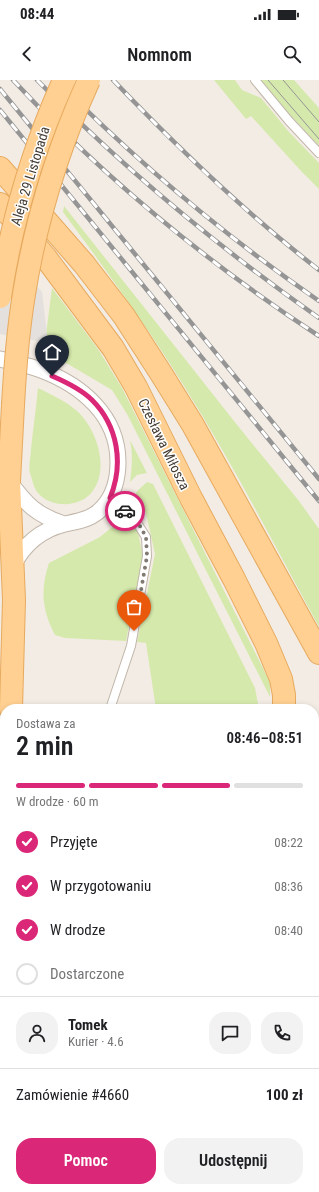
<!DOCTYPE html>
<html lang="pl">
<meta charset="utf-8">
<style>
body{margin:0;font-family:"Roboto Condensed",sans-serif;background:#f2f2f2;color:#202124;height:100vh;display:flex;flex-direction:column;font-size:15px;white-space:nowrap}
*{box-sizing:border-box;margin:0}
p{font-size:13px;color:#757577}
.icon{flex:none;width:22px;height:22px;fill:none;stroke:currentColor;stroke-width:2;stroke-linecap:round;stroke-linejoin:round}
.map{position:relative;flex:1;overflow:hidden}
.side{position:absolute;left:0px;top:624px;width:319px;height:488px;display:flex;flex-direction:column;background:#fff;border-radius:16px 16px 0 0;box-shadow:0 2px 6px #0003}
.side>*{flex:none}
.pin{position:absolute;display:grid;place-items:center;width:34px;height:34px;color:#fff;margin:-41px -17px;border-radius:50% 50% 50% 0;rotate:-45deg;box-shadow:0 0 4px #0007}
.pin .icon{rotate:45deg}
.courier{position:absolute;display:grid;place-items:center;width:40px;height:40px;margin:-20px;border:3px solid #db2777;border-radius:50%;background:#fff;color:#222;box-shadow:0 1px 5px #0007}
.head em{font-style:normal;font-weight:600}
.head div{display:flex;flex-direction:column-reverse}
.head{display:flex;align-items:center;justify-content:space-between;height:68px;padding:0 16px}
h1{font-size:26px;font-weight:600;line-height:30px}
.bar{display:grid;grid-template-columns:repeat(4,1fr);gap:6px 4px;align-content:center;height:48px;padding:0 16px}
.bar i{height:5px;border-radius:3px;background:#e0e0e0}
.bar .active{background:#db2777}
.bar p{grid-column:span 4}
.line{display:flex;align-items:center;gap:10px;padding:0 16px;border-top:1px solid #e0e0e0}
.line div{flex:1}
.round{display:grid;place-items:center;flex:none;width:42px;height:42px;border-radius:16px;background:#f2f2f2}
ol{padding:0 16px;list-style:none}
li{display:flex;align-items:center;gap:12px;height:44px}
li p{margin-inline-start:auto}
li .icon{padding:4px;border-radius:50%;background:#db2777;color:#fff;stroke-width:4}
li:last-child{color:#757577}
li i{width:22px;height:22px;border:2px solid #e0e0e0;border-radius:50%}
.action{display:flex;gap:8px;margin-top:auto;padding:8px 16px}
.action a{flex:1;height:46px;border-radius:16px;background:#db2777;color:#fff;font-size:16px;font-weight:600;line-height:46px;text-align:center}
.action a+a{background:#f2f2f2;color:#202124}
.status{display:flex;justify-content:space-between;align-items:center;height:28px;padding:0 20px;background:#fff;direction:ltr}
.status svg{height:11px;fill:currentColor}
header{display:flex;justify-content:space-between;align-items:center;height:52px;padding:0 16px;background:#fff;font-size:18px;font-weight:600}
.map>svg:first-child{display:block}
</style>
<div class="status"><b>08:44</b><svg viewBox="0 0 49 12"><path d="M0 12V9h3v3zM5 12V6h3v6zM10 12V3h3v9zM15 12V0h3v12zM26 1h20v11H26zM47 4h2v5h-2z"/></svg></div>
<header><svg class="icon" aria-label="back" viewBox="0 0 24 24"><path d="M15 5l-7 7 7 7"/></svg>Nomnom<svg class="icon" aria-label="search" viewBox="0 0 24 24"><circle cx="10" cy="10" r="6"/><path d="M15 15l6 6"/></svg></header>
<div class="map">
<svg width="319" height="1112" viewBox="0 0 319 1112">
<rect width="100%" height="100%" fill="#f3ece4"/>
<path fill="#f6dfce" d="M 314,917 L 319,928 L 319,1112 L 15,1112 L 15,1107 L 314,1107 Z"/>
<path fill="#d6e9ac" d="M 214,0 L 235,0 L 242,10 L 261,18 L 289,52 L 319,83 L 319,109 L 301,91 L 251,36 L 246,39 Z
M 261,0 L 294,0 L 319,28 L 319,66 L 280,24 Z
M 64,126 L 238,346 L 299,421 L 319,449 L 319,547 C 275,466 233,384 184,306 C 147,246 105,189 63,132 Z
M 52,208 L 98,269 L 122,308 L 270,602 L 270,617 L 127,334 L 112,310 L 44,270 Z
M 38,308 C 52,315 66,321 77,331 C 97,349 110,389 92,412 C 80,428 50,428 38,413 C 34,409 32,399 30,393 C 28,386 31,376 31,369 C 33,349 36,329 38,308 Z
M 130,360 L 147,393 L 137,395 L 130,402 C 132,387 133,374 130,360 Z
M 147,402 L 153,404 L 255,608 L 259,629 L 156,629 L 146,563 L 137,562 L 155,474 L 146,433 L 133,423 L 137,411 Z
M 123,438 L 137,448 L 143,476 L 126,561 L 65,558 L 55,555 C 42,530 40,510 49,483 L 100,457 Z"/>
<path fill="#e3e0dd" d="M 0,167 L 42,212 L 48,263 L 0,254 Z"/>
<g fill="none" stroke-linecap="round" stroke-linejoin="round">
<g stroke="#c1b6aa" stroke-width="10">
<path id="service" d="M 255,0 L 289,41 L 319,73
M 110,417 L 131,436 L 139,446 L 146,457 L 147,476 L 131,566 L 110,629
M 314,729 L 319,731
M 319,814 C 313,833 313,854 319,873
M 0,1044 L 5,1042
M 314,1075 L 319,1075"/>
</g>
<g stroke="#c1b6aa" stroke-width="17">
<path id="minor" d="M 0,279 C 14,283 28,285 41,290 C 81,305 118,335 118,382 C 118,397 114,415 103,427 C 93,439 79,441 65,444 C 40,450 24,464 13,486
M 9,401 C 26,424 36,435 64,444"/>
</g>
<g stroke="#e7aa5f" stroke-width="24">
<path id="primary" d="M 0,88 L 84,184 L 124,236 L 162,295 L 193,345 L 319,573
M 0,124 L 46,178 L 113,268 L 136,307 L 191,418 L 234,499 L 266,563 L 281,599 L 284,615 L 284,629
M 11,629 L 14,520 L 9,401 L 13,325
M 314,695 L 319,693
M 0,752 L 5,709
M 0,773 L 5,778
M 0,890 L 5,869"/>
</g>
<use href="#service" stroke="#fff" stroke-width="8"/>
<use href="#minor" stroke="#fff" stroke-width="15"/>
<use href="#primary" stroke="#ffd091" stroke-width="22"/>
<path stroke="#959595" stroke-width="1" d="M 268,0 L 319,59
M 283,0 L 319,42"/>
<g stroke="#959595" stroke-width="4.5">
<path id="rail" d="M 13,0 C 105,99 206,182 319,256
M 37,0 C 123,88 218,167 319,238
M 56,0 C 137,82 225,156 319,221
M 113,0 C 178,68 244,132 319,190
M 0,9 L 319,399
M 0,30 L 319,421"/>
</g>
<use href="#rail" stroke="#fff" stroke-width="3" stroke-dasharray="9" stroke-linecap="butt"/>
<g stroke="#e7aa5f" stroke-width="24" stroke-linecap="butt">
<path id="primary-bridge" d="M 0,217 C 11,143 33,69 64,0
M 13,325 C 15,288 18,251 24,214 C 36,140 58,68 89,0"/>
</g>
<use href="#primary-bridge" stroke="#ffd091" stroke-width="22"/>
</g>
<g fill="none" stroke-linecap="round" stroke-linejoin="round">
<path stroke="#827a72" stroke-width="4" stroke-dasharray="0 7.2" d="M 125,431 L 132,436 L 140,446 L 146,457 L 147,476 L 134,551"/>
<path stroke="#db2777" stroke-width="5" d="M 52,296 C 66,302 81,309 92,320 C 118,346 124,384 110,418 L 125,431"/>
</g>
<g text-anchor="middle" dominant-baseline="central" stroke-width="3" stroke-linejoin="round" paint-order="stroke">
<g font-size="14" fill="#453c34" stroke="#fff">
<text transform="translate(30 96) rotate(-73)">Aleja 29 Listopada</text>
<text transform="translate(164 364) rotate(64)">Czesława Miłosza</text>
</g>
</g>
</svg>
<div class="pin" style="left:134px;top:551px;background:#ea580c"><svg class="icon" aria-label="bag" viewBox="0 0 24 24"><path d="M5 8h14l-1 12H6zM9 8a3 3 0 0 1 6 0"/></svg></div>
<div class="pin" style="left:52px;top:296px;background:#1f2937"><svg class="icon" aria-label="home" viewBox="0 0 24 24"><path d="M3 11l9-7 9 7M6 9v11h12V9"/></svg></div>
<div class="courier" style="left:125px;top:431px"><svg class="icon" aria-label="car" viewBox="0 0 24 24"><path d="M5 17H2v-5l4-1 3-4h7l3 4 3 1v5h-3M9 17h6M6 11h13"/><circle cx="7" cy="17" r="2"/><circle cx="17" cy="17" r="2"/></svg></div>
<section class="side">
<div class="head"><div><h1>2 min</h1><p>Dostawa za</p></div><em>08:46–08:51</em></div>
<div class="bar"><i class="active"></i><i class="active"></i><i class="active"></i><i></i><p>W drodze · 60 m</p></div>
<ol>
<li><svg class="icon" aria-label="check" viewBox="0 0 24 24"><path d="M5 12l5 5 9-10"/></svg>Przyjęte<p>08:22</p></li>
<li><svg class="icon" aria-label="check" viewBox="0 0 24 24"><path d="M5 12l5 5 9-10"/></svg>W przygotowaniu<p>08:36</p></li>
<li><svg class="icon" aria-label="check" viewBox="0 0 24 24"><path d="M5 12l5 5 9-10"/></svg>W drodze<p>08:40</p></li>
<li><i></i>Dostarczone</li>
</ol>
<div class="line" style="height:72px"><a class="round"><svg class="icon" aria-label="person" viewBox="0 0 24 24"><circle cx="12" cy="8" r="4"/><path d="M4 21q1-7 8-7t8 7"/></svg></a><div><b>Tomek</b><p>Kurier · 4.6</p></div><a class="round"><svg class="icon" aria-label="chat" viewBox="0 0 24 24"><path d="M4 5h16v11H9l-5 4z"/></svg></a><a class="round"><svg class="icon" aria-label="phone" viewBox="0 0 24 24"><path d="M5 4h4l2 5-3 2q2 4 5 5l2-3 5 2v4C11 20 4 13 5 4z"/></svg></a></div>
<div class="line" style="height:52px"><div>Zamówienie #4660</div><b>100 zł</b></div>
<div class="action"><a>Pomoc</a><a>Udostępnij</a></div>
</section>
</div>
